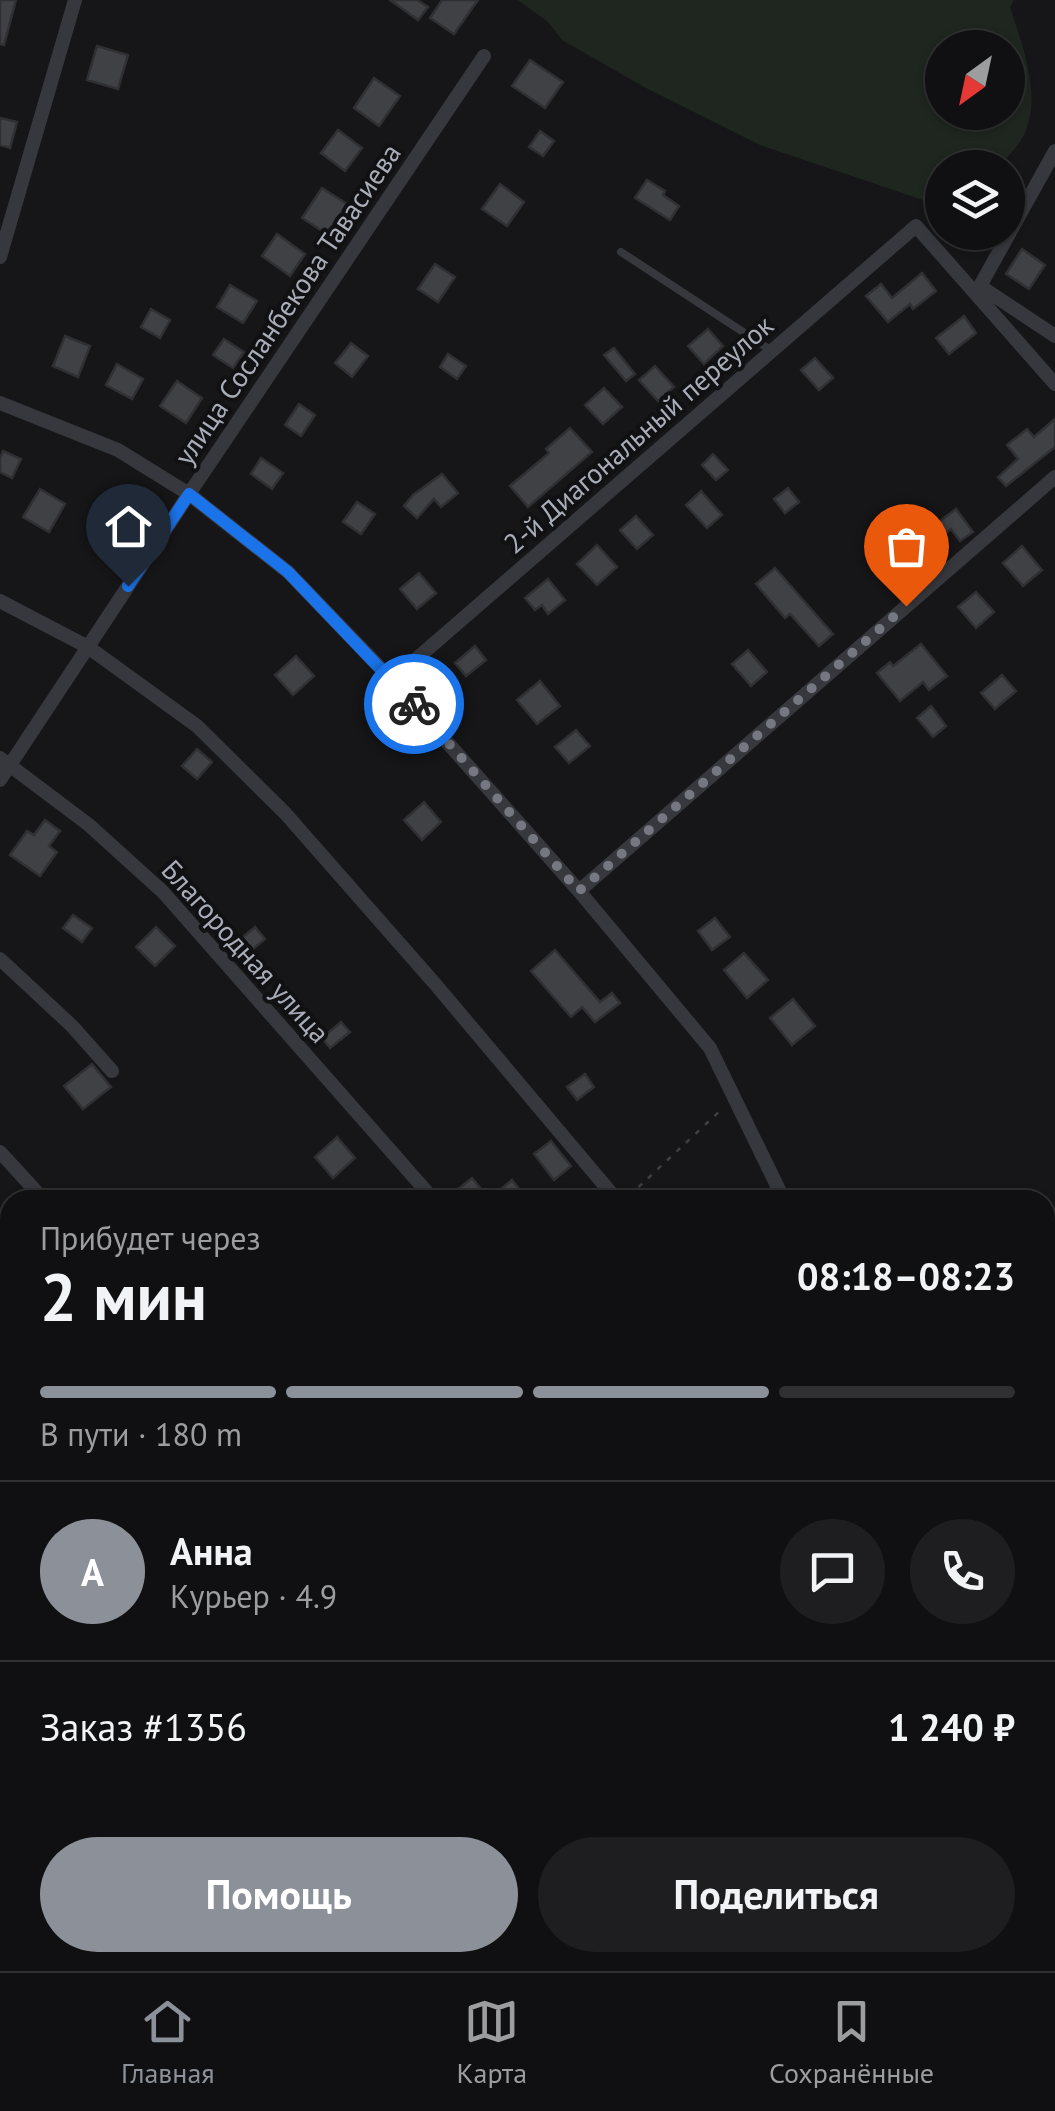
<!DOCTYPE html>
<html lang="ru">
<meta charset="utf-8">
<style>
body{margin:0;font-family:"PT Sans",sans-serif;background:#1e1e20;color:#f1f3f6;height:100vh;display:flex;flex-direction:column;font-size:38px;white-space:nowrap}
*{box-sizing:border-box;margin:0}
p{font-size:32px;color:#9c9d9f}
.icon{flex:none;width:55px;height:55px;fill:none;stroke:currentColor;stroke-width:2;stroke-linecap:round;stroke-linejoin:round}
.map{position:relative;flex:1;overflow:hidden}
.drawer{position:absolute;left:0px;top:1190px;width:1055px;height:782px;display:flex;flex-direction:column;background:#101012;border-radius:30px 30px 0 0;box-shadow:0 2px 8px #0004,0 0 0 2px #303032}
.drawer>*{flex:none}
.needle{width:65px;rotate:213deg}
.buttons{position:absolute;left:925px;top:30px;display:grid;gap:20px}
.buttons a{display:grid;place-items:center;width:100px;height:100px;border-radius:50%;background:#101012;box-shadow:0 2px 8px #0004,0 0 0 2px #303032;font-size:50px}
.pin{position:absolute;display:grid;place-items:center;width:85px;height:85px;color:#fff;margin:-102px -42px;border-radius:50% 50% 50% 0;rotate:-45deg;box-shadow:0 0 10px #0007}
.pin .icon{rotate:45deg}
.courier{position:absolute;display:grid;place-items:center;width:100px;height:100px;margin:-50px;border:8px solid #1a73e8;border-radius:50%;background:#fff;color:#222;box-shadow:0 2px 12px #0007}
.summary em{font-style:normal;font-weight:700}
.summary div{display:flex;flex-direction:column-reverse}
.summary{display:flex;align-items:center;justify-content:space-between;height:170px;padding:0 40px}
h1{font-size:65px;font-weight:700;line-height:75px}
.bar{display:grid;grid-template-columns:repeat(4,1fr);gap:15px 10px;align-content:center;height:120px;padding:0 40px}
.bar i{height:12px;border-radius:8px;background:#303032}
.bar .active{background:#8c9099}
.bar p{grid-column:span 4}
.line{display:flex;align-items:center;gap:25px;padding:0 40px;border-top:2px solid #303032}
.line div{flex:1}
.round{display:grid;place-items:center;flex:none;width:105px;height:105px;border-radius:52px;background:#1e1e20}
.cta{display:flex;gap:20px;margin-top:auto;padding:20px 40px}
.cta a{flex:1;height:115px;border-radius:60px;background:#8c9099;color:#fff;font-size:40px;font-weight:700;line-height:115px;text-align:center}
.cta a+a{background:#1e1e20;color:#f1f3f6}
.menu{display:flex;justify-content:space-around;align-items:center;height:140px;border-top:2px solid #303032;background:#101012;font-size:28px;color:#9c9d9f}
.menu a{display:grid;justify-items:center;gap:5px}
.menu .active{color:#8c9099}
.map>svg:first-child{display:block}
</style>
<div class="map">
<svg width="1055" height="1971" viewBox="0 0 1055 1971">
<rect width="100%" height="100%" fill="#161618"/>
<path fill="#1e261f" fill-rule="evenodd" d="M 518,0 L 1014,0 L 1010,7 C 1023,48 1043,96 1023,137 C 1017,148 1006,158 998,167 L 942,168 L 942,190 L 926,201 L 760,145 L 644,87 L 562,40 L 548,22 ZM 942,48 L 1008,48 L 1008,112 L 942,112 Z"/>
<path fill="#404145" stroke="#303034" stroke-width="2.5" d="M 0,0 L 16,0 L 4,45 L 0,44 Z
M 390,0 L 417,0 L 428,7 L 418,20 Z
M 442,0 L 478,0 L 454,34 L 430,18 Z
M 97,46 L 128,55 L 118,89 L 87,80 Z
M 530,60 L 563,82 L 545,108 L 512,86 Z
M 374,78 L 400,96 L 379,126 L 354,108 Z
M 0,118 L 17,122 L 10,148 L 0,145 Z
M 338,130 L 362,148 L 345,171 L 321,153 Z
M 540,131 L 554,141 L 543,156 L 529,147 Z
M 647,180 L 665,191 L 663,195 L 679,206 L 670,220 L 635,198 Z
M 500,184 L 524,202 L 507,226 L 482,209 Z
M 322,188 L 347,204 L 327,234 L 302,218 Z
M 277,234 L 305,254 L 290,276 L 262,256 Z
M 1022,249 L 1045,265 L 1029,289 L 1006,274 Z
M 435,264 L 455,277 L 438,302 L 418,289 Z
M 922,273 L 936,291 L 913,309 L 910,304 L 888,322 L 866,296 L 881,284 L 892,298 Z
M 230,285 L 257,301 L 243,323 L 217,307 Z
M 151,309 L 170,320 L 160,338 L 141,327 Z
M 964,316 L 976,333 L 949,354 L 936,338 Z
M 708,329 L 723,346 L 704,364 L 688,346 Z
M 65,336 L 90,346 L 78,377 L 53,366 Z
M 224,339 L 244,352 L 233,368 L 213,355 Z
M 351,343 L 368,356 L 352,377 L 335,363 Z
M 614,348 L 635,374 L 626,381 L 604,355 Z
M 448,354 L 466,366 L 457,379 L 440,367 Z
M 815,358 L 833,378 L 819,390 L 801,370 Z
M 117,364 L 143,379 L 132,399 L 106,385 Z
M 655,366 L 674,387 L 658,401 L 639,380 Z
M 177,381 L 202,398 L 186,423 L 160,406 Z
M 604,388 L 622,407 L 603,424 L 585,405 Z
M 299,404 L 315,415 L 301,436 L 285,425 Z
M 1055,419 L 1055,447 L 1006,486 L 998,477 L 1018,459 L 1007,445 L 1027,429 L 1034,437 Z
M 570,428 L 592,452 L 528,507 L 510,486 L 549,453 L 546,449 Z
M 3,451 L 21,459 L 12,478 L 0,472 L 0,458 Z
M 713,454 L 728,470 L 716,480 L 702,465 Z
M 261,458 L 283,473 L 272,489 L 251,474 Z
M 442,474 L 458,493 L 441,507 L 434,499 L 417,518 L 404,506 L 413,495 Z
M 788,488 L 799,502 L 785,513 L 774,499 Z
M 40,489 L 65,504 L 49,532 L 23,517 Z
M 701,491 L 722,515 L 707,528 L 686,505 Z
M 357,502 L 375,514 L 361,534 L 343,522 Z
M 956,509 L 973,532 L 960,541 L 951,529 L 918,556 L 896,529 L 914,515 L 927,531 Z
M 636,516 L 653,535 L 637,549 L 620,530 Z
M 597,545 L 617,567 L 597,585 L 577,564 Z
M 1022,546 L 1042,570 L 1023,586 L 1003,563 Z
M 775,568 L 833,634 L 819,646 L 790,614 L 785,618 L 756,584 Z
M 419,573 L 436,593 L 417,609 L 400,589 Z
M 548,579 L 565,600 L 548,614 L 542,605 L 535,610 L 525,598 Z
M 976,592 L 994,612 L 976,628 L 958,607 Z
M 921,644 L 947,676 L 929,690 L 923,682 L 900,701 L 877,673 L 890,662 L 893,666 Z
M 475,646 L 486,660 L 466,676 L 455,663 Z
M 748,650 L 767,672 L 751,686 L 732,664 Z
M 296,656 L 314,676 L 293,695 L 275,675 Z
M 1002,675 L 1016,691 L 995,709 L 981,693 Z
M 540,681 L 560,706 L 537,724 L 517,700 Z
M 931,706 L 946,726 L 933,737 L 917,718 Z
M 576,730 L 590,746 L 569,763 L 555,747 Z
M 197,749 L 212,762 L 197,779 L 182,766 Z
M 424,802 L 441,822 L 422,840 L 404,820 Z
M 45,820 L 60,831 L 49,846 L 57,852 L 40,876 L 10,855 L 27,831 L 34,835 Z
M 73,915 L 92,928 L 82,942 L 63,928 Z
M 715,918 L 730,937 L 712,950 L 698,931 Z
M 156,927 L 175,946 L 155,966 L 136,947 Z
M 255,927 L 265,939 L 247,954 L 237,942 Z
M 555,950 L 600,1002 L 612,993 L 620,1003 L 595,1022 L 582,1007 L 571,1017 L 531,971 Z
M 744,953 L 768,980 L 747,998 L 724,970 Z
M 793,999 L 815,1026 L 792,1045 L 770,1018 Z
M 341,1022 L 350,1032 L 330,1048 L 322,1038 Z
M 92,1064 L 111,1087 L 83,1109 L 64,1086 Z
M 585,1074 L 594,1087 L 577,1100 L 567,1087 Z
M 337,1137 L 355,1158 L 333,1178 L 315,1157 Z
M 551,1141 L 571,1166 L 554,1180 L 534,1154 Z
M 472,1178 L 489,1199 L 512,1180 L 528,1200 L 464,1200 L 456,1191 Z"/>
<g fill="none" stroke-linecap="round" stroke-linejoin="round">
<path stroke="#3d3f44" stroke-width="2.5" stroke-dasharray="5 8" stroke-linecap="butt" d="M 629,1196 L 722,1109"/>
<path stroke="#37383d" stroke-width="8" d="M 621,252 L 772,351"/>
<path stroke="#37383d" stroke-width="14" d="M 1055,151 L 980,286 L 1055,336
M 0,257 L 75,0
M 0,403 L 118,450 L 189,494 L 288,572 L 392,680 L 579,891 L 710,1048 L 784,1200
M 0,601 L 88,647 L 197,726 L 285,813 L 436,985 L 617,1200
M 392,680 L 916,226 L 1055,384
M 0,758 L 89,825 L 163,892 L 434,1200
M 0,780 L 189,494 L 484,56
M 579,891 L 1055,477
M 0,959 L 72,1026 L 112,1071
M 0,1152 L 44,1200
M 1045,1238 L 1055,1232
M 1045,1288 L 1055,1307
M 0,1373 L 10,1384
M 1045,1465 L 1055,1454
M 1045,1556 L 1055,1558
M 0,1600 L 10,1611
M 0,1694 L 10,1705
M 1045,1847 L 1055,1848
M 0,1893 L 10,1905
M 0,1924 L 10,1915
M 60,1962 L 68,1971
M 248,1962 L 255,1971
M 321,1962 L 329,1971
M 546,1962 L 556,1969 L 555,1971
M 836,1971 L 837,1962"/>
</g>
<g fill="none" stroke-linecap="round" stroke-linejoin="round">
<path stroke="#757880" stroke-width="10" stroke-dasharray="0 18" d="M 414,704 L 579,891 L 906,606"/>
<path stroke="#1a73e8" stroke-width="12" d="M 128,586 L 189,494 L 288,572 L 414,704"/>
</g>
<g text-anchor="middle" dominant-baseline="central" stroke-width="8" stroke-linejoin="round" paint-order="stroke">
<g font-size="28" fill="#a8adb8" stroke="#111113">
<text transform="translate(287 304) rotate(-56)">улица Сосланбекова Тавасиева</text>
<text transform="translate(638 434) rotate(-41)">2-й Диагональный переулок</text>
<text transform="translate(246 951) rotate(48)">Благородная улица</text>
</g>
</g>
</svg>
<div class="buttons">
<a><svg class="needle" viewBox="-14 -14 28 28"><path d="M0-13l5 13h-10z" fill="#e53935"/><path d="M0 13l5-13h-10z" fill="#9c9d9f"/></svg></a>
<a><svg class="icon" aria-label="layers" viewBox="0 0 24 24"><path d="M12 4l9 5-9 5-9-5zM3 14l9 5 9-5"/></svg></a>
</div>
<div class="pin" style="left:906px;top:606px;background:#ea580c"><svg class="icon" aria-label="bag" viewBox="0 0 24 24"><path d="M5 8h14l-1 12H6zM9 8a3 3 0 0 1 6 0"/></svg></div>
<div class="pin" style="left:128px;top:586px;background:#1f2937"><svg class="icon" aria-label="home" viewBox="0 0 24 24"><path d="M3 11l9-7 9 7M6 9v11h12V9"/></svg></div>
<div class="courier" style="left:414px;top:704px"><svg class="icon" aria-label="bike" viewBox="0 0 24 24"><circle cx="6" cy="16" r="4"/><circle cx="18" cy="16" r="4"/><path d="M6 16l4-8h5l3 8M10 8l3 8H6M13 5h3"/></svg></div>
<section class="drawer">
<div class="summary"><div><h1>2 мин</h1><p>Прибудет через</p></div><em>08:18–08:23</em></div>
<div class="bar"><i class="active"></i><i class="active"></i><i class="active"></i><i></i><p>В пути · 180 m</p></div>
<div class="line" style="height:180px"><b class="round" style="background:#8c9099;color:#fff">А</b><div><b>Анна</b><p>Курьер · 4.9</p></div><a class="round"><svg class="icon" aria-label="chat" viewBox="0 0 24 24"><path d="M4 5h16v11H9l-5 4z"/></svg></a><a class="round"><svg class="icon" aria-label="phone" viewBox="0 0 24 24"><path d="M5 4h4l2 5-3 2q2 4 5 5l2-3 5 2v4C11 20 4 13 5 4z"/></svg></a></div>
<div class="line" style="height:130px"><div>Заказ #1356</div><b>1 240 ₽</b></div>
<div class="cta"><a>Помощь</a><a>Поделиться</a></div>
</section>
</div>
<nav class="menu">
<a class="active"><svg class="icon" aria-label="home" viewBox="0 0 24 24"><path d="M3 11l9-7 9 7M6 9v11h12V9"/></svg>Главная</a>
<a><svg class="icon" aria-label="map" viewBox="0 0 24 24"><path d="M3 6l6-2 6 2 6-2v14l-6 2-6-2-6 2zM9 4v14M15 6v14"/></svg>Карта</a>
<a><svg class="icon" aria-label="saved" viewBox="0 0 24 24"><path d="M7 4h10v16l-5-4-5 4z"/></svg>Сохранённые</a>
</nav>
